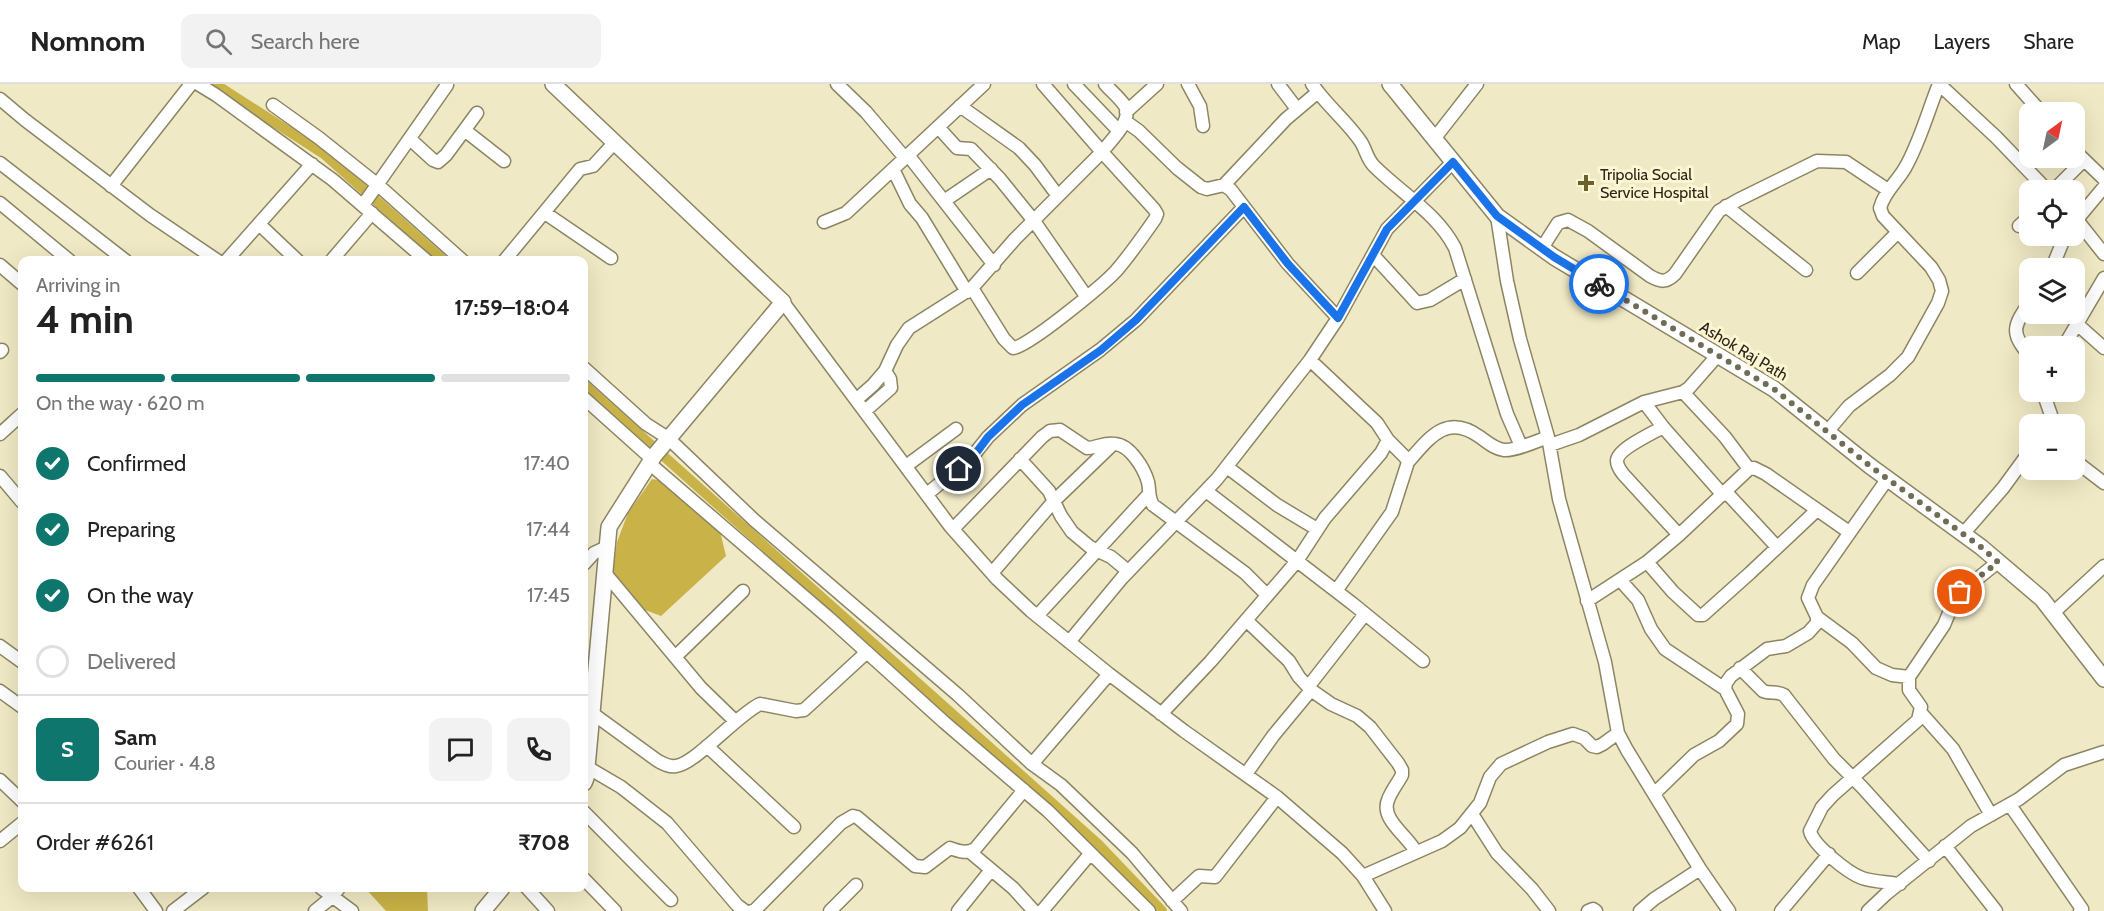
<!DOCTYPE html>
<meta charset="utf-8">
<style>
body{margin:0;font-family:Cabin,sans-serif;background:#f2f2f2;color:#222;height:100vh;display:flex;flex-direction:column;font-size:22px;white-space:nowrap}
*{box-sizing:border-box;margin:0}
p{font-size:20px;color:#767676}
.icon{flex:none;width:33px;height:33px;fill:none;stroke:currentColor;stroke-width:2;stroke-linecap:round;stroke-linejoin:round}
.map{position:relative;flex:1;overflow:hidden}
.side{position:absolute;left:18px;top:172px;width:570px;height:636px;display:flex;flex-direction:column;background:#fff;border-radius:12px;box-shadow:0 6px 24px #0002}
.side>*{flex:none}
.needle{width:39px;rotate:33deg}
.controls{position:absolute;left:2019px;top:18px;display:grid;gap:12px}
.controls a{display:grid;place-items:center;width:66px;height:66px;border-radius:12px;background:#fff;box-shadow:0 6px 24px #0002;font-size:30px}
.pin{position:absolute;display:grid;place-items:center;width:51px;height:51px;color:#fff;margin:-26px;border:3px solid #fff;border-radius:50%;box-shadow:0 2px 6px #0007}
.courier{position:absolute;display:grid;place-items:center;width:60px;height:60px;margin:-30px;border:4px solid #1a73e8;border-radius:50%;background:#fff;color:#222;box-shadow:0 2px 8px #0007}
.head em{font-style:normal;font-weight:800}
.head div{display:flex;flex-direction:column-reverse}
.head{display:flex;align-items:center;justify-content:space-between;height:102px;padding:0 18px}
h1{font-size:39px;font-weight:800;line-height:45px}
.bar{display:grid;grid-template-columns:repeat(4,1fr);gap:9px 6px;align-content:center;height:72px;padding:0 18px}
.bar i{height:8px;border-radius:4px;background:#e0e0e0}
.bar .current{background:#0f766e}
.bar p{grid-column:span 4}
.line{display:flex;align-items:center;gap:15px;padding:0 18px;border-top:2px solid #e0e0e0}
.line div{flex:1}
.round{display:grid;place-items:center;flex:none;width:63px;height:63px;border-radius:12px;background:#f2f2f2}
ol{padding:0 18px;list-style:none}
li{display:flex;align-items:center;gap:18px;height:66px}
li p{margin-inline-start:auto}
li .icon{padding:6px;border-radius:50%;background:#0f766e;color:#fff;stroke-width:4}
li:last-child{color:#767676}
li i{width:33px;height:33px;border:3px solid #e0e0e0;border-radius:50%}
header{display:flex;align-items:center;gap:36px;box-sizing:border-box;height:84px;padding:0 30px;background:#fff;border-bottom:2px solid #e0e0e0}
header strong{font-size:28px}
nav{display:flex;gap:33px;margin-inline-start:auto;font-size:21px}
.search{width:420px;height:54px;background:#f2f2f2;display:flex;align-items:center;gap:15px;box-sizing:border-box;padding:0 21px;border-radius:12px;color:#767676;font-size:22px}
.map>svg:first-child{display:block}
</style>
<header>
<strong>Nomnom</strong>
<div class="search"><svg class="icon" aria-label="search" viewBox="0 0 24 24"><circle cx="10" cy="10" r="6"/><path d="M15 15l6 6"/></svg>Search here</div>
<nav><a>Map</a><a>Layers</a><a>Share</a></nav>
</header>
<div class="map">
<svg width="2104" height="827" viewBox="0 0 2104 827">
<rect width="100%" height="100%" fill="#f0e9c5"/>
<path fill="#c9b247" d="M 652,395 L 664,397 L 720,447 L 726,472 L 661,532 L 640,524 L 612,491 L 617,458 L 628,429 Z
M 365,804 L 427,804 L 428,827 L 386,827 Z"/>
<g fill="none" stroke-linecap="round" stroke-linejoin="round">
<path stroke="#c9b247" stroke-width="10" d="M 215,0 L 324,70 L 444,177
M 584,301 L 1098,760 L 1162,827"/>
<g stroke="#8c8564" stroke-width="15">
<path id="minor" d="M 198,0 L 216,11 L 333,96 L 427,177
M 837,0 L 866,28 L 905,74
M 1074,0 L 1118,46
M 1188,0 L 1200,22 L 1203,42
M 1278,0 L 1297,25
M 2016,0 L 2041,28
M 1318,8 C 1331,25 1349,40 1361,58 C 1366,66 1367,75 1374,82 C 1402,110 1437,129 1455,164 L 1507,330 L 1521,362
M 0,15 L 25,36 L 150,131 L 218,177
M 273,21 L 319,54 L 378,101 L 463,177
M 960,22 L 1019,64 L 1035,81 L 1058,112
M 1126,28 L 1157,0
M 1125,37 L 1139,47 L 1177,84 L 1201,103 L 1207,105 L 1224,101 L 1231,106 L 1288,180 L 1338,234
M 938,43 L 957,64 L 971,65 L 1000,95 L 1034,137 L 1086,212
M 463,48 L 477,29
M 410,55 L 433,76 L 438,78 L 446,71 L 463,48 L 467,48 L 504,77
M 1434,55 L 1477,0
M 2074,66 L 2104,95
M 908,71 L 994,181
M 0,79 L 126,177
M 893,85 L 910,120 L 922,134 L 967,208
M 1224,101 L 1286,35 L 1318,8 L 1312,0
M 111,102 L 191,0
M 2054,106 L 2084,76
M 944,117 L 991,85
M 0,119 L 70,177
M 363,121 L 447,1
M 1726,122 L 1806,186
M 545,129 L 611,174
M 1497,132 L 1507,197 L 1520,255 L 1548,353 L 1559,415 L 1605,578 L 1618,649 L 1627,666 L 1700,785 L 1729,827
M 2077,136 L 2104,170
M 824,138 L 846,129 L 984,0
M 2074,139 L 2104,103
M 259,140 L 298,177
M 2019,142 L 2030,132
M 1542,164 L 1558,139 L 1568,136 L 1588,147 L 1650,192 C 1661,198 1666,199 1675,190 L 1719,127 L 1738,116 L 1817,77 L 1846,78 L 1888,106
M 1373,171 L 1417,219 L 1430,216 L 1465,195
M 226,177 L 312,80
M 331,177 L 372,129
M 504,177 L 580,85 L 593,82 L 615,58
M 0,181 L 22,200
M 2052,184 L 2065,152
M 1857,189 L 1898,148
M 972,204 L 1004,255 L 1013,264 C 1027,264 1104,200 1116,187 C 1130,171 1143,152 1155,135 L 1157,130 L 1154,125 L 1102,68 C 1110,57 1133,37 1125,22 C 1120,14 1111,7 1105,0
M 783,218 L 950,442 L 997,495 L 1031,527 L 1109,590 L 1184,647 L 1277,713 L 1342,769 L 1363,792 L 1385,827
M 2030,218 C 2013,242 2010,249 2030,272
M 2077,240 L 2104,264
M 2064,262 L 2104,194
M 0,268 L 2,266
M 1310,276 L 1377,339 L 1388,356 L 1405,373 L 1408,378 L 1392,428 L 1336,507
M 584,284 L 646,340 L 668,354 L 754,436 L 958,611 L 1032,680 L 1061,701 L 1132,769 L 1181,827
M 1683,308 L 1725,353 L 1749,385
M 2043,308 L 2051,331 L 2048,340
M 584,314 L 652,375
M 857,315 L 873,301 L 885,287 L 897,261 L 909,244 L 972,204 L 1015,155 L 1102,68 L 1043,0
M 1644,318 L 1663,343 L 1723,411
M 865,327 L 891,304 L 890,295 L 885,287
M 1663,343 C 1653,349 1617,365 1617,377 C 1617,381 1620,386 1623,390 L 1679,451
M 1827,348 L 1849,322 L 1890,291 L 1908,273 L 1938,219 L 1942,207 L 1939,196 L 1931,183 L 1883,132 L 1880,124 C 1884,108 1897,98 1905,84 C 1920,58 1928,27 1939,0 L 1996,53 L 2047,106
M 0,350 L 22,330
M 1550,361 L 1579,351 L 1644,318 L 1683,308 L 1689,304 L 1717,272
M 1020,375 L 1049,407 L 1061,432 L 1072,448 L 1090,463 L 1111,473 L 1128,487
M 2074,376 L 2104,399
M 1408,378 C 1430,353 1447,329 1480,353 C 1487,358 1495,365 1504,366 C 1515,367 1537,357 1548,353
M 649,379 L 829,534 L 944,638 L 1048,727 L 1149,827
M 906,382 L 956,345
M 1227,383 L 1277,421 L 1317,445
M 0,392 L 22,418
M 1206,407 L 1353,520 L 1423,577
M 1726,408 L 1777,463
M 927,410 L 972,373 L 988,353 L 1022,321 L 1100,266 L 1136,236 L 1244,123
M 953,445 L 1042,353 L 1050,347 L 1060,346 L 1087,364 C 1096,364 1105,358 1115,360 C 1130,361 1144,384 1148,398 C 1150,407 1148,413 1153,421 L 1245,489 L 1267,511
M 1963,450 L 2003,404 L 2030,367
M 1647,478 L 1673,508 L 1698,531 L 1703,531 L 1750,489 L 1817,426
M 584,480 L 594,469 L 607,463
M 605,489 L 701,604 L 735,637
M 992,489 L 1054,417 L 1112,361
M 1621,497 L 1638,516 L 1651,545 L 1665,565 L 1725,605
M 1587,517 L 1647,478 L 1679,451 L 1749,385 L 1754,384 L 1766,390 L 1849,448
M 2053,529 L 2104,482
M 1037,532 L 1149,410
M 1817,533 L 1852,559 L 1876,584 L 1892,591 L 1909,593
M 1246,536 L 1289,577 L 1299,593 L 1311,606 L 1331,620 L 1357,632 L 1370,643 L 1398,679 L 1402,686 L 1402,691 C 1398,699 1391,707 1388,716 C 1380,735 1408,752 1416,768
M 1069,558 L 1122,494 L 1217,395 L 1310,276 L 1338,234 L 1387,145 L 1453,78
M 0,562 L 22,578
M 675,573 L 743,507
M 1740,584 L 1763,607 C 1770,610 1777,607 1784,611 L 1834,675 L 1862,703 L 1929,777
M 1308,603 L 1365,530
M 0,607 L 22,623
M 592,629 L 658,677 C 664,680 669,683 676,682 C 695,680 737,631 760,620 L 796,627 L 804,626 L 867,568
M 1921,629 L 1953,665 L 1991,731
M 1161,630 L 1211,577 L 1297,477 L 1325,434 L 1381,369 L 1388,356
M 707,662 L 794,743
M 1032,680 L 1109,590
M 587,683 L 621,703 L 667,739 L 737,821 L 745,827
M 1246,690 L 1273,652 L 1311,606
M 0,696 L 22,717
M 1654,710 L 1694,671 L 1719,657 L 1737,640 L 1738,630 L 1725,605 L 1726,599 L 1731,592 L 1767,565 L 1786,562 L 1808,549 L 1817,539 L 1817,533 L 1808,514 L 1813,501 L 1888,394
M 2010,721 L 2082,825 L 2080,827
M 584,728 L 671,816
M 1472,730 L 1497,769 L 1532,805 L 1549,827
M 0,757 L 22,739
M 1945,762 L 1996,827
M 970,768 L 1013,804 L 1034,827
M 1363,792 L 1442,757 L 1460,744 L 1480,719 L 1490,693 L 1501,680 L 1548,658 L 1573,650 L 1584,654 L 1592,662 L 1597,663 L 1603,660 L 1618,649
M 584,795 L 615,827
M 1900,800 C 1888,798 1874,798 1862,794 C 1848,789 1813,761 1810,747 L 1822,723 L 1833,711 L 1918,636 L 1921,623 L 1909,606 L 1909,593 L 1944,541 L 1956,512 L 1998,478
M 139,804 L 156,827
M 321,804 L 352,827
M 527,804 L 548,827
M 1172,817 L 1199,792 L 1215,793 L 1277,713
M 173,827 L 203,804
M 315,827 L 332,813 L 339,804
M 752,827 L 755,826 L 841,739 L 853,732 L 857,733 L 915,782 L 925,783 L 950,764 C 958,767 966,770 975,765 L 1024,706
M 830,827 L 856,801
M 958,827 L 991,786
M 1042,827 L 1090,770
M 1588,827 L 1593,825 L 1596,827
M 1640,827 L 1654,815 L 1700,785
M 1781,827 L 1829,770
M 1868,827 L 1886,810 L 1971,742 L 2019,715 L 2064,681 L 2104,668"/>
</g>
<g stroke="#8c8564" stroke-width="18">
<path id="major" d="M 553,0 L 783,218 L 654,372 L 609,443 L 586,694 L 584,699
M 1390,0 L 1497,132 L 1554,173 L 1774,305 L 1870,382 L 1981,463 L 2042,515 L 2104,595
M 483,827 L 502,804"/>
</g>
<use href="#minor" stroke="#fff" stroke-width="12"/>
<use href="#major" stroke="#fff" stroke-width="15"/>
</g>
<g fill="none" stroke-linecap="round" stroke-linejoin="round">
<path stroke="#706c56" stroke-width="6" stroke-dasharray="0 10.8" d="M 1599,200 L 1774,305 L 1870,382 L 1981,463 L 1998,478 L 1960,508"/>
<path stroke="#1a73e8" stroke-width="8" d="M 959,385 L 976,369 L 988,353 L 1022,321 L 1101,266 L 1136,236 L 1244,123 L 1288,180 L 1338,234 L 1387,145 L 1453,78 L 1497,132 L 1554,173 L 1599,200"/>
</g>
<path fill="#6c612e" stroke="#fef6d2" stroke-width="2" d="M1583 90h6v6h6v6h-6v6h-6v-6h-6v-6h6z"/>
<g text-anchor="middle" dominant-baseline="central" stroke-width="6" stroke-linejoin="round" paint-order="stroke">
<g font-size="16" fill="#2b281b" stroke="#fef6d2" text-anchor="start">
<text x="1600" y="90">Tripolia Social<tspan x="1600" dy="18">Service Hospital</tspan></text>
</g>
<g font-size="16" fill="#2b281b" stroke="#fef6d2">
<text transform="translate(1744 267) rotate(31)">Ashok Raj Path</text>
</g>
</g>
</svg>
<div class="controls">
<a><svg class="needle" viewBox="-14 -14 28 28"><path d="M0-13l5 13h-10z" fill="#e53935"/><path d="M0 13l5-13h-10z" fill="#767676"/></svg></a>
<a><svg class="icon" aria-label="locate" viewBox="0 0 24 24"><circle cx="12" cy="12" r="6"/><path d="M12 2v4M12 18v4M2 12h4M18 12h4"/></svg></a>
<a><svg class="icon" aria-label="layers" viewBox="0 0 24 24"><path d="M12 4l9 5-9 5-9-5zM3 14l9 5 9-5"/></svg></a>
<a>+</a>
<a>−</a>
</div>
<div class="pin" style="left:1960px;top:508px;background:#ea580c"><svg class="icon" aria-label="bag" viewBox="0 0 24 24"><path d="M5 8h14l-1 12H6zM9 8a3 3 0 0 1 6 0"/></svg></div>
<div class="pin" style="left:959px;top:385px;background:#1f2937"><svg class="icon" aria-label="home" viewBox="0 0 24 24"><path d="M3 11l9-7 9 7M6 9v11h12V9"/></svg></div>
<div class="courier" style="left:1599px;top:200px"><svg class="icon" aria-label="bike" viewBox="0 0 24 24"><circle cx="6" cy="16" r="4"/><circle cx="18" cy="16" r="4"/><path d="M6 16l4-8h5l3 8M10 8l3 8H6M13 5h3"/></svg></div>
<section class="side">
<div class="head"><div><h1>4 min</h1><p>Arriving in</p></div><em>17:59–18:04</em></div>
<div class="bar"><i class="current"></i><i class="current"></i><i class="current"></i><i></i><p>On the way · 620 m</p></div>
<ol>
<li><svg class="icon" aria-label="check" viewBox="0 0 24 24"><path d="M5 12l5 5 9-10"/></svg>Confirmed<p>17:40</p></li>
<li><svg class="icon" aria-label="check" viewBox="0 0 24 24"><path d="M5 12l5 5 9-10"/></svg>Preparing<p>17:44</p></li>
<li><svg class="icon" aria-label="check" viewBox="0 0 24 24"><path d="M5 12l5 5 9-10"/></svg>On the way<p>17:45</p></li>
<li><i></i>Delivered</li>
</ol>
<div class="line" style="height:108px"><b class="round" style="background:#0f766e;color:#fff">S</b><div><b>Sam</b><p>Courier · 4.8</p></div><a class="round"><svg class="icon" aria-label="chat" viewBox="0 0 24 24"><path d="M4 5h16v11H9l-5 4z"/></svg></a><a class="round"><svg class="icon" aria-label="phone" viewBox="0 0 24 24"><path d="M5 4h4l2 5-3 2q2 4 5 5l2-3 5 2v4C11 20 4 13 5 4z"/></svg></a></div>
<div class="line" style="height:78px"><div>Order #6261</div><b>₹708</b></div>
</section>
</div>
